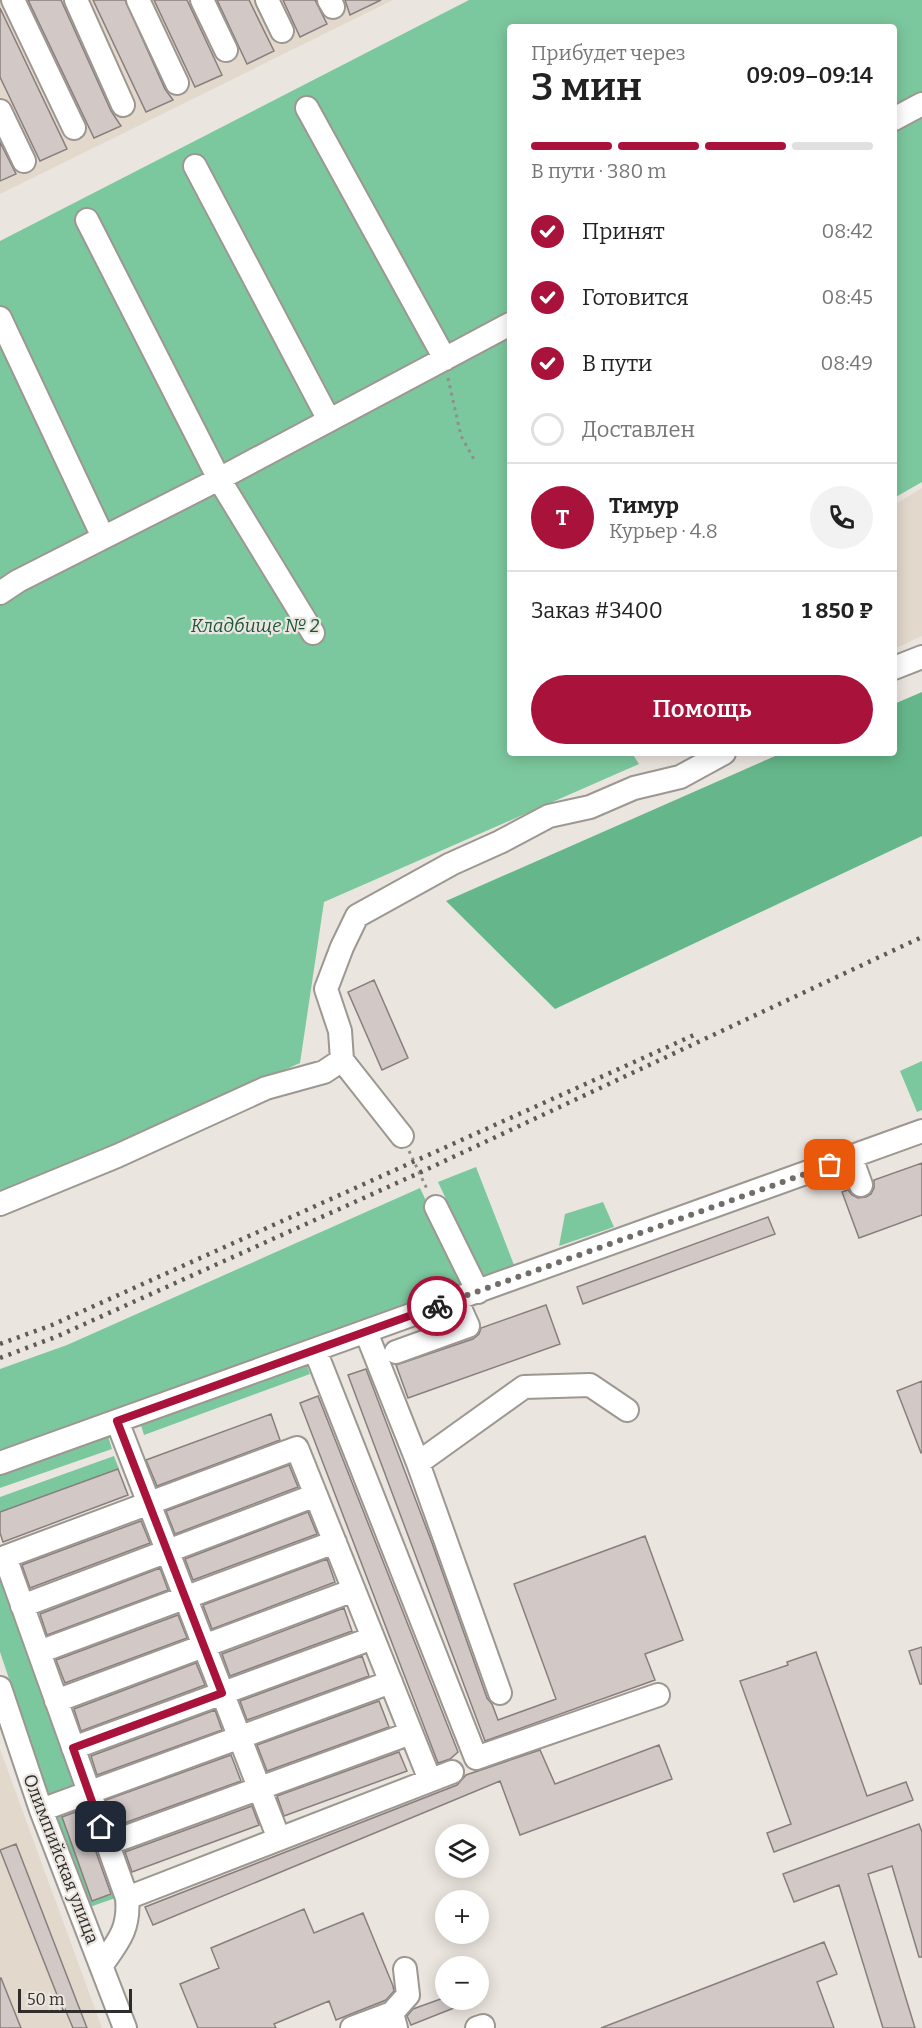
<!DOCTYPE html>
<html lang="ru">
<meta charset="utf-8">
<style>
body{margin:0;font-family:Bitter,serif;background:#f2f2f2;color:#222;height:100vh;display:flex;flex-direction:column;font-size:22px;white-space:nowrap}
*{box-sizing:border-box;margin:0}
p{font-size:20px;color:#767676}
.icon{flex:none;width:33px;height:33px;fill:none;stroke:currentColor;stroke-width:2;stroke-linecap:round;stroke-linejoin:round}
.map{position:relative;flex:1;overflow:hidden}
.sheet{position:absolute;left:507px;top:24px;width:390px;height:732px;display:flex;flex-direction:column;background:#fff;border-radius:6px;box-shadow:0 3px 15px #0003}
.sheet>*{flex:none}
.buttons{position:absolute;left:435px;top:1824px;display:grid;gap:12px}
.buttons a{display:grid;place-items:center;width:54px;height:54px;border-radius:50%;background:#fff;box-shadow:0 3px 15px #0003;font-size:30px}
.scale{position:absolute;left:18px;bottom:15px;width:114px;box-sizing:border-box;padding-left:6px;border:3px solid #2f2d2b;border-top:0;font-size:16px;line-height:21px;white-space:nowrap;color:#2f2d2b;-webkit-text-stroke:4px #ebe5df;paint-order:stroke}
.pin{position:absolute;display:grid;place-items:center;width:51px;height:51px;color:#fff;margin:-26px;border-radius:12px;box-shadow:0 3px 9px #0006}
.courier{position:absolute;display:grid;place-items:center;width:60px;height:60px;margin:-30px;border:4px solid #a9123b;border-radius:50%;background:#fff;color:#222;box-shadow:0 2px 8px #0007}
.headline em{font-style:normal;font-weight:600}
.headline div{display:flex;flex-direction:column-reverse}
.headline{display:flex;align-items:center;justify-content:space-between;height:102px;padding:0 24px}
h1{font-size:39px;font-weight:600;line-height:45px}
.bar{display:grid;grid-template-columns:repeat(4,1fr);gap:9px 6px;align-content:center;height:72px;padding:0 24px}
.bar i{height:8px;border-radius:4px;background:#e0e0e0}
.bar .active{background:#a9123b}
.bar p{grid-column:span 4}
.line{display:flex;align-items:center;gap:15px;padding:0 24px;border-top:2px solid #e0e0e0}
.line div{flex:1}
.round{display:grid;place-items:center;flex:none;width:63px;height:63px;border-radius:32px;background:#f2f2f2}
ol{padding:0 24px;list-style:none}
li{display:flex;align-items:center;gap:18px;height:66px}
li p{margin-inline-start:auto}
li .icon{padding:6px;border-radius:50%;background:#a9123b;color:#fff;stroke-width:4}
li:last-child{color:#767676}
li i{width:33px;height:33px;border:3px solid #e0e0e0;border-radius:50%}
.cta{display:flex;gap:12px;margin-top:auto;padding:12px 24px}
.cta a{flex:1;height:69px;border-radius:36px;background:#a9123b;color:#fff;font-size:24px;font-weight:600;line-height:69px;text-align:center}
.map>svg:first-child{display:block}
</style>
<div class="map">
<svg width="922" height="2028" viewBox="0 0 922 2028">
<rect width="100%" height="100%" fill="#ebe5df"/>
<path fill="#e3d8cc" d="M 0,0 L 393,0 L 0,194 Z
M 922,488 L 922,636 L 894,649 L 894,505 Z
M 0,1749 L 102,2028 L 0,2028 Z"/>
<path fill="#7cc89e" d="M 469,0 L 922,0 L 922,482 L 894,498 L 894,27 L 510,27 L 510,753 L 632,753 L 639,764 L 324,902 L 300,1063 L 0,1199 L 0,241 Z
M 922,1061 L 922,1110 L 917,1112 L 900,1071 Z
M 476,1167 L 516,1270 L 485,1283 L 438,1182 Z
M 420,1188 L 468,1290 L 0,1457 L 0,1369 L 67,1345 Z
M 603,1202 L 614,1227 L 559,1246 L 565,1214 Z
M 305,1361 L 310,1374 L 144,1435 L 140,1422 Z
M 108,1436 L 112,1449 L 0,1488 L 0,1474 Z
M 114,1456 L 119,1469 L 0,1512 L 0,1497 Z
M 0,1561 L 78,1791 L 50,1800 L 0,1652 Z
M 48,1810 L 60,1810 L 92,1901 L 119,1892 L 121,1896 L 87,1908 Z"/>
<path fill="#65b78b" d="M 922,692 L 922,836 L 555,1009 L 446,901 L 782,753 L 894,753 L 894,704 Z"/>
<path fill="#d2c9c7" stroke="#887f7d" stroke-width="1.5" d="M 28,0 L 61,0 L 111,111 L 121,126 L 94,138 Z
M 93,0 L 125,0 L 165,89 L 173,100 L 146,112 Z
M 154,0 L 187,0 L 222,75 L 195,87 Z
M 217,0 L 249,0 L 274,51 L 247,64 Z
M 283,0 L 315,0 L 327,24 L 300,37 Z
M 345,0 L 381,0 L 350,15 Z
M 0,8 L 67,149 L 40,161 L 0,77 Z
M 0,142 L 16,174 L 0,181 Z
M 374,980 L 408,1058 L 382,1070 L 348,992 Z
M 922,1163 L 922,1215 L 859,1238 L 842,1192 L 848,1190 L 852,1195 L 858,1198 L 866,1197 L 871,1194 L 874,1188 L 874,1180 Z
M 768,1217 L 775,1234 L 583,1304 L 577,1287 Z
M 546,1305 L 560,1344 L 408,1398 L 396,1365 L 473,1339 L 479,1334 L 481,1328 Z
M 366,1369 L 432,1543 L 487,1698 L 492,1704 L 498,1720 L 556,1699 L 514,1584 L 645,1536 L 683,1640 L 645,1654 L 655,1680 L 485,1741 L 348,1375 Z
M 922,1381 L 922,1452 L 921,1453 L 897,1391 Z
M 318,1396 L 458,1752 L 450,1759 L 438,1763 L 300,1403 Z
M 271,1414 L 280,1440 L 157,1486 L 146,1460 Z
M 289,1465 L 298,1487 L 175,1534 L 166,1511 Z
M 118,1469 L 128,1495 L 3,1542 L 0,1533 L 0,1512 Z
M 308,1512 L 317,1534 L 193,1580 L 185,1559 Z
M 141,1521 L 150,1543 L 30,1588 L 22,1565 Z
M 327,1559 L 335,1582 L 212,1629 L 203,1605 Z
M 160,1568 L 168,1590 L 47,1635 L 40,1614 Z
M 344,1608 L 352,1631 L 230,1676 L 222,1654 Z
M 178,1615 L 187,1638 L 65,1683 L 56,1660 Z
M 922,1647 L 922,1684 L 920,1684 L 909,1651 Z
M 816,1652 L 867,1796 L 906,1782 L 913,1800 L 774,1852 L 767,1833 L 791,1824 L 740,1681 L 788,1665 L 787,1662 Z
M 362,1656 L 369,1676 L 247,1720 L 240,1701 Z
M 196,1663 L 205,1685 L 81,1731 L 74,1709 Z
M 379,1701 L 389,1727 L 267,1771 L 257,1745 Z
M 215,1710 L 222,1730 L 97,1775 L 91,1756 Z
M 659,1745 L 672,1779 L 520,1835 L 500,1781 L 153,1925 L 145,1907 L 457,1785 L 466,1775 L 540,1750 L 555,1784 Z
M 399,1752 L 407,1771 L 284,1816 L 277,1796 Z
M 231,1755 L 241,1781 L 116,1826 L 106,1800 Z
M 252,1806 L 259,1825 L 132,1872 L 125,1852 Z
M 81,1810 L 111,1894 L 92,1901 L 62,1817 Z
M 919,1824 L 922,1832 L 922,1957 L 919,1957 L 892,1866 L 868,1874 L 915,2028 L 883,2028 L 839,1885 L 794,1902 L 783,1874 Z
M 16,1844 L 87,2028 L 73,2028 L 65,2009 L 63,2010 L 0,1850 Z
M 304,1909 L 314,1933 L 363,1913 L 393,1986 L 394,1991 L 386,2000 L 336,2020 L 329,2001 L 274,2024 L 276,2028 L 198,2028 L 180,1984 L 219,1968 L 211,1948 Z
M 824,1942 L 837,1974 L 817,1982 L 834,2028 L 601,2028 Z
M 0,1978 L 1,1978 L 21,2028 L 0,2028 Z
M 446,1997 L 446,2000 L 474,2000 L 411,2025 L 407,2016 L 413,2009 Z"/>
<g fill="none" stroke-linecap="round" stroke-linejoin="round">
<g stroke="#9d9791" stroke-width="26">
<path id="minor" d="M 13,0 L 74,128
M 76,0 L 123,105
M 138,0 L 177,83
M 202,0 L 226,50
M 267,0 L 282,31
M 329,0 L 333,7
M 307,108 L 445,359
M 0,111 L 24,161
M 894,119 L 922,104
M 195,166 L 329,420
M 87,220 L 219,479 L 313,633
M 0,318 L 103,537
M 0,593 L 18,581 L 219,479 L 510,324
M 894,668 L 922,657
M 402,1136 L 342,1060 L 340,1031 L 326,989 L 342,947 L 357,916 L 451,864 L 500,842 L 549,816 L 590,807 L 634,788 L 680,777 L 724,753
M 851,1157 L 861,1185
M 0,1204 L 117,1156 L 266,1088 L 324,1072 L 342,1060
M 436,1207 L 478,1292
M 366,1332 L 418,1463 L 500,1693
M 315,1350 L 476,1758 L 658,1695
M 396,1352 L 468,1326 L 456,1299
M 117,1421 L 279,1839
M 0,1463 L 922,1131
M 418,1463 L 524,1387 L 590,1385 L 627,1410
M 22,1606 L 316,1495
M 39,1652 L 335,1542
M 0,1688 L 41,1810 L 125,2028
M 56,1701 L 354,1590
M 73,1748 L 373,1638
M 41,1810 L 391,1682
M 107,1844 L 411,1733
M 127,1898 L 5,1557 L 297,1448 L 430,1780
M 101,1966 C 118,1942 130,1929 127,1898 L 452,1772
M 392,2013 L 408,1995 L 405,1969
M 352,2028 L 392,2013 L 396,2028
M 477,2028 L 483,2026"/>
</g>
<path stroke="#928e8a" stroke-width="3" stroke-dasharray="3 4.5" stroke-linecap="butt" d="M 448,378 L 461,436 L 475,461
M 409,1151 L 428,1191"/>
<use href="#minor" stroke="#fff" stroke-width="22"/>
<path stroke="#5e5b58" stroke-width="4.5" stroke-dasharray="3 6" stroke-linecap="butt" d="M 0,1344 L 52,1325 L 694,1035
M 0,1358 L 58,1336 L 419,1173 L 922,937"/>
</g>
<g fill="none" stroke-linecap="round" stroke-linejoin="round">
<path stroke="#716d6a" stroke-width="6" stroke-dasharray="0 10.8" d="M 437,1306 L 830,1165"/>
<path stroke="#a9123b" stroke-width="8" d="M 101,1827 L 73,1748 L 222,1693 L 117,1421 L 437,1306"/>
</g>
<g text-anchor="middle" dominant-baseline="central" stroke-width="4.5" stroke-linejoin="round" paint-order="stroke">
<g font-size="18" font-style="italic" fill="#19583a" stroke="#ebe5df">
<text x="255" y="626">Кладбище № 2</text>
</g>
<g font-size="18" fill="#2f2d2b" stroke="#ebe5df">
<text transform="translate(61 1859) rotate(69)">Олимпийская улица</text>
</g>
</g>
</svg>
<div class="buttons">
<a><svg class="icon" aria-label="layers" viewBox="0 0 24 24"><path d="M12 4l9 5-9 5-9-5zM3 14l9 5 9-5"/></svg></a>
<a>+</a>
<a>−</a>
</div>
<div class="scale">50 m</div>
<div class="pin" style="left:830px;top:1165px;background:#ea580c"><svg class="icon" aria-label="bag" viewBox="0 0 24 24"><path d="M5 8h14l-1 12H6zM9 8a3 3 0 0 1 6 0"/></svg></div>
<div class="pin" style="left:101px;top:1827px;background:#1f2937"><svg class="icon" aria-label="home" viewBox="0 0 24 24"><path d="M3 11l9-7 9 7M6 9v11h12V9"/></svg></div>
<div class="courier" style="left:437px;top:1306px"><svg class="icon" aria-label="bike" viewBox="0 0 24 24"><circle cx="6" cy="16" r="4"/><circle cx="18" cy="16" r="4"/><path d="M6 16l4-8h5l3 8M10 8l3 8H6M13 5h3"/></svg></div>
<section class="sheet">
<div class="headline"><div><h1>3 мин</h1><p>Прибудет через</p></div><em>09:09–09:14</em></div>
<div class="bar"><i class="active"></i><i class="active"></i><i class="active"></i><i></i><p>В пути · 380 m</p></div>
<ol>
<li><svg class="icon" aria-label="check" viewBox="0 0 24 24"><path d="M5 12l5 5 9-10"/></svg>Принят<p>08:42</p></li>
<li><svg class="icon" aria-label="check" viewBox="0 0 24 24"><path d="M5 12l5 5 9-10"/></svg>Готовится<p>08:45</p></li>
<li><svg class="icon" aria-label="check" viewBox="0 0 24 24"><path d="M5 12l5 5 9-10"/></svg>В пути<p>08:49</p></li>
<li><i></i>Доставлен</li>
</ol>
<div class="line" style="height:108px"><b class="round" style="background:#a9123b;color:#fff">Т</b><div><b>Тимур</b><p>Курьер · 4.8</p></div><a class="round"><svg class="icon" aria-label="phone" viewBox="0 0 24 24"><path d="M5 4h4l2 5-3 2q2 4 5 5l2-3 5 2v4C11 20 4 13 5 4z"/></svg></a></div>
<div class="line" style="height:78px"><div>Заказ #3400</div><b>1 850 ₽</b></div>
<div class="cta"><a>Помощь</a></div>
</section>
</div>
